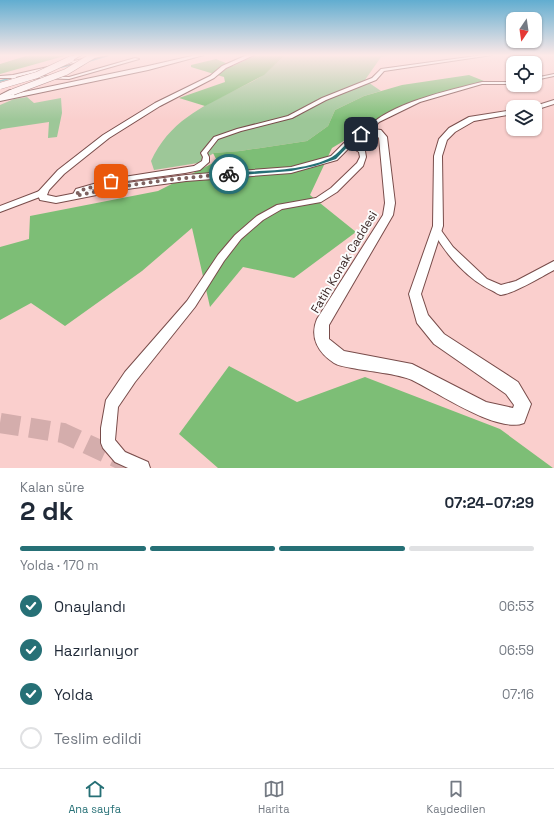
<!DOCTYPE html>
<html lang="tr">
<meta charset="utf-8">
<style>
body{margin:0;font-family:"Space Grotesk",sans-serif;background:#f2f2f3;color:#1f2937;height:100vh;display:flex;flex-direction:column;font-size:15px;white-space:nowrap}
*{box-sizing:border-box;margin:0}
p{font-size:13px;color:#747a83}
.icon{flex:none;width:22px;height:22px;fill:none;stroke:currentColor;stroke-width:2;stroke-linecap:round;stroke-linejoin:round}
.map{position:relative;height:468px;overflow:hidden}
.side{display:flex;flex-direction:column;background:#fff;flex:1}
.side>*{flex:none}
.needle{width:26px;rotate:193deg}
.fabs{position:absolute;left:506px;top:12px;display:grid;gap:8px}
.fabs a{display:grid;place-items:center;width:36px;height:36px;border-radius:8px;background:#fff;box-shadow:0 1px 3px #0004;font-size:20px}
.pin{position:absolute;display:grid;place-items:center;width:34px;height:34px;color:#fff;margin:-17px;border-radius:8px;box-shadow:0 2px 6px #0006}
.courier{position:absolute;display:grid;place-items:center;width:40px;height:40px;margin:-20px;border:3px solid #267076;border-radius:50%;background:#fff;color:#222;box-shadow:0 1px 5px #0007}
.head em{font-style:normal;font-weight:800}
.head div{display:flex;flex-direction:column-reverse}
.head{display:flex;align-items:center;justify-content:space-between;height:68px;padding:0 20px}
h1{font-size:26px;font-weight:800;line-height:30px}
.bar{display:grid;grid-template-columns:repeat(4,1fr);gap:6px 4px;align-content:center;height:48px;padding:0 20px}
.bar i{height:5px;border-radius:3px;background:#e0e1e3}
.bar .on{background:#267076}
.bar p{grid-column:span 4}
ol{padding:0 20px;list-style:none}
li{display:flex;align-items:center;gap:12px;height:44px}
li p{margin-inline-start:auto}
li .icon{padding:4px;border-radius:50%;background:#267076;color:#fff;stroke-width:4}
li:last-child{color:#747a83}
li i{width:22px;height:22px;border:2px solid #e0e1e3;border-radius:50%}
.dock{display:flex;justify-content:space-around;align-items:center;height:56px;border-top:1px solid #e0e1e3;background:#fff;font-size:11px;color:#747a83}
.dock a{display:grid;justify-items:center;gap:2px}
.dock .on{color:#267076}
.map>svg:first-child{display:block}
</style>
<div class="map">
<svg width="554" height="468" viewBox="0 0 554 468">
<rect width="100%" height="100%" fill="#facfcd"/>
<path fill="#9dc798" d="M 285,55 L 393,55 L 381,57 L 365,80 L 381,91 L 364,96 L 335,110 L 328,126 L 307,141 L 240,151 L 214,153 L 198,163 L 154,170 L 151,161 C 169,122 201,107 237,89 C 246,84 257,80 264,74 C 272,68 278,61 285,55 Z
M 27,97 L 34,103 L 61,98 L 62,113 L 57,137 L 48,138 L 49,122 L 2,129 L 0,130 L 0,105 L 14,99 Z"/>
<path fill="#7dbe76" d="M 29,55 L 68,55 L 0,74 L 0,64 Z
M 256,55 L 285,55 L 264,75 L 205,106 L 179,98 L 225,82 L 224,77 L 191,67 L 191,65 L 216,59 L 233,66 Z
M 469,75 L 484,81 L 438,94 L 377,121 L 332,148 L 310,195 L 356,232 L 294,278 L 243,267 L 210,307 L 192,228 L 142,271 L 65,326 L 31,303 L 0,320 L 0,247 L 29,239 L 30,216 L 158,191 L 217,161 L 213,153 L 240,151 L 307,141 L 328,126 L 335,110 L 364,96 L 402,85 Z
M 229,366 L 297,402 L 365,377 L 500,429 L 553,468 L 218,468 L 179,434 Z"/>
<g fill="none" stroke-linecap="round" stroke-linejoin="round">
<path stroke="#36a3ab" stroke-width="1.5" d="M 86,62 L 110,55
M 57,68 L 75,64
M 0,81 L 15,77"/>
<path stroke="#d4adac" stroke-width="20" stroke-dasharray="20 10" stroke-linecap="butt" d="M 0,423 L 63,433 L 139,468"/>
<g stroke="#784c4a" stroke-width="2">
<path id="minor" d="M 100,55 L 107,55 L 16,77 L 16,80 L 37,76 L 69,77 L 135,58 L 139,59 L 69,79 L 37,78 L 11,83 L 9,82 L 12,78 L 0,78 L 0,76 L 13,75 Z
M 483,55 L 492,55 L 384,71 L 376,80 L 326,100 L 292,118 L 241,131 L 218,139 L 207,153 L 209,157 L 209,162 L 200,170 L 185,173 L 112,183 L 82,193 L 79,198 L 73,198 L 72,196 L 76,189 L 111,179 L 194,166 L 202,161 L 203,157 L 201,153 L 214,137 L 237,129 L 288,116 L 322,98 L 372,78 L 381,69 Z
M 554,74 L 554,76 L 535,80 L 535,78 Z
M 482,82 L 513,82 L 513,84 L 482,84 L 420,102 L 379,122 L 371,131 L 366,130 C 386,104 450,90 482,82 Z
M 347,143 L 358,146 L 365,151 L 366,157 L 363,166 L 337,192 L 321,202 L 282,209 L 263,220 L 241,239 L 224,261 L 195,307 L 135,382 L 118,407 L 115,440 L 125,452 L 148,462 L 150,468 L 128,468 L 115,462 L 103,448 L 101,443 L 101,428 L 106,400 L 125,372 L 187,301 L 218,255 L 235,235 L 257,216 L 277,205 L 316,198 L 331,188 L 357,163 L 360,157 L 359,152 L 354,149 L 345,146 L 344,145 Z
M 42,190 L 46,193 L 45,195 L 0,212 L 0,206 Z
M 437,228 L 440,229 L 453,247 L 487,279 L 501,285 L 516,281 L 554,261 L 554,270 C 543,276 513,294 501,295 C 499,295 495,292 493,291 C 468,280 446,255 433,231 Z"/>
</g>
<g stroke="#784c4a" stroke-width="2">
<path id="major" d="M 75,55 L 81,55 L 73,60 L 69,60 L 69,58 Z
M 196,55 L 204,55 L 148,70 L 0,101 L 0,97 L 148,66 Z
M 247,55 L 254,55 L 226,68 L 214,78 L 160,106 L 109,138 L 64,174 L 49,190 L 47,195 L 56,197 L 127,183 L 186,175 L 291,167 L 331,156 L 351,136 L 366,128 L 381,130 L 387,137 L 395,203 L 393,215 L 329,325 L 329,339 L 344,351 L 412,364 L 486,402 L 513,408 L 514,405 L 506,394 L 434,344 L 417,323 L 409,294 L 433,226 L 434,156 L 439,139 L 449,128 L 469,117 L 513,110 L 513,114 L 474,121 L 455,132 L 447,140 L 442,156 L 443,226 L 421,294 L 428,315 L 444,334 L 518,382 L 531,404 L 524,423 C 498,434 437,392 412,380 C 399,374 367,371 352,368 C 346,367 339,366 334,363 C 319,353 309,338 317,319 L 383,215 L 385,203 L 379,138 L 375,134 L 370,133 L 357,140 L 337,160 L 291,173 L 186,181 L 127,189 L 56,203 L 40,200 L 37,193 L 58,170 L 103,135 L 155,103 L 210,76 L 222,66 Z
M 554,100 L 554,104 L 535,110 L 535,107 L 532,107 Z"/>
</g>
<g stroke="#784c4a" stroke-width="2">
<path id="highway" d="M 10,90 L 13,90 L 17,92 L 0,100 L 0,95 Z"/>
</g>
<use href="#minor" fill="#fff" fill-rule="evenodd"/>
<use href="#major" fill="#fff" fill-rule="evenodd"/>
<use href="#highway" fill="#fff" fill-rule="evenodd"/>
<g stroke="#784c4a" stroke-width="7" stroke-linecap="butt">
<path id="major-bridge" d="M 0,86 L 37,75 L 71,59
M 13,92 L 66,72 L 94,55"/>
</g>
<use href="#major-bridge" stroke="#fff" stroke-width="6"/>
</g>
<linearGradient id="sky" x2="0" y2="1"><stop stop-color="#61add0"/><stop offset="0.46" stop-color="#fde9e8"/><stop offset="1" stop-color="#fde9e8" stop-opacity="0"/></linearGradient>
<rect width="554" height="120" fill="url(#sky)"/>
<path fill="#267076" d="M 360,133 L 363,134 L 355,139 L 336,159 L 315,166 L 291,171 L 229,176 L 226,174 L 229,173 C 261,170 304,172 332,157 C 342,151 348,139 360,133 Z"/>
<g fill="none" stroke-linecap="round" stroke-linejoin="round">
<path stroke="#7e6260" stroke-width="4" stroke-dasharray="0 7.2" d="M 111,181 L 79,191 L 76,196 C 126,184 178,178 229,174"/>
</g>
<g text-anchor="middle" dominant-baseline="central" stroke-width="4" stroke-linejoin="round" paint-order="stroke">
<g font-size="12" fill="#3b2726" stroke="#fcfcfc">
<text transform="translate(344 262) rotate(-59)">Fatih Konak Caddesi</text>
</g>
</g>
</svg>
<div class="fabs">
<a><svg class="needle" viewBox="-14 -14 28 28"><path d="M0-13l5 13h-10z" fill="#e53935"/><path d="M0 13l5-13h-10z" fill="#747a83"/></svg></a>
<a><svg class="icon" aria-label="locate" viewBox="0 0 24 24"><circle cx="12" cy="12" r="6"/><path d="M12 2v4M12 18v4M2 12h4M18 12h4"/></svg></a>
<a><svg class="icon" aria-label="layers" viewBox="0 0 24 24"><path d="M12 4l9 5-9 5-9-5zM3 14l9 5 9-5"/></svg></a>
</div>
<div class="pin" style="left:111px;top:181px;background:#ea580c"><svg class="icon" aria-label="bag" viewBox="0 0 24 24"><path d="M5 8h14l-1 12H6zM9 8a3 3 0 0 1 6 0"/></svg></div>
<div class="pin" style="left:361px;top:134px;background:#1f2937"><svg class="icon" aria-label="home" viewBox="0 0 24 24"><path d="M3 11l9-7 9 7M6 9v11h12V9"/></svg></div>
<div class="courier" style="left:229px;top:174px"><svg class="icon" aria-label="bike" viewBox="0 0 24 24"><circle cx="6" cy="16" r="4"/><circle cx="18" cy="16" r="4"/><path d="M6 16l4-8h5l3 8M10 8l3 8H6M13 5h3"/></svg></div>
</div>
<section class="side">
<div class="head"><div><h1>2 dk</h1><p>Kalan süre</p></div><em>07:24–07:29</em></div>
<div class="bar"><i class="on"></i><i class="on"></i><i class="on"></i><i></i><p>Yolda · 170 m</p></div>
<ol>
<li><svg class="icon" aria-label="check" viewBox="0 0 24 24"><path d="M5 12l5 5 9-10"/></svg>Onaylandı<p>06:53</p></li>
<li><svg class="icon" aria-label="check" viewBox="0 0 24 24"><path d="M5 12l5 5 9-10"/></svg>Hazırlanıyor<p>06:59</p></li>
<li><svg class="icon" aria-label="check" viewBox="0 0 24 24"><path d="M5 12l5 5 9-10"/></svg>Yolda<p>07:16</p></li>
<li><i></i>Teslim edildi</li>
</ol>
</section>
<nav class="dock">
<a class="on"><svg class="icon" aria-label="home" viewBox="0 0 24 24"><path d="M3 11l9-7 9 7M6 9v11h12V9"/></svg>Ana sayfa</a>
<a><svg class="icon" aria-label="map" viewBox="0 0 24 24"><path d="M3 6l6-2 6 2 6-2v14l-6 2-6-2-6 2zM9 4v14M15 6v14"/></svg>Harita</a>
<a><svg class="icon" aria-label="saved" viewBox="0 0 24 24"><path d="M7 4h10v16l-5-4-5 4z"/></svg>Kaydedilen</a>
</nav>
